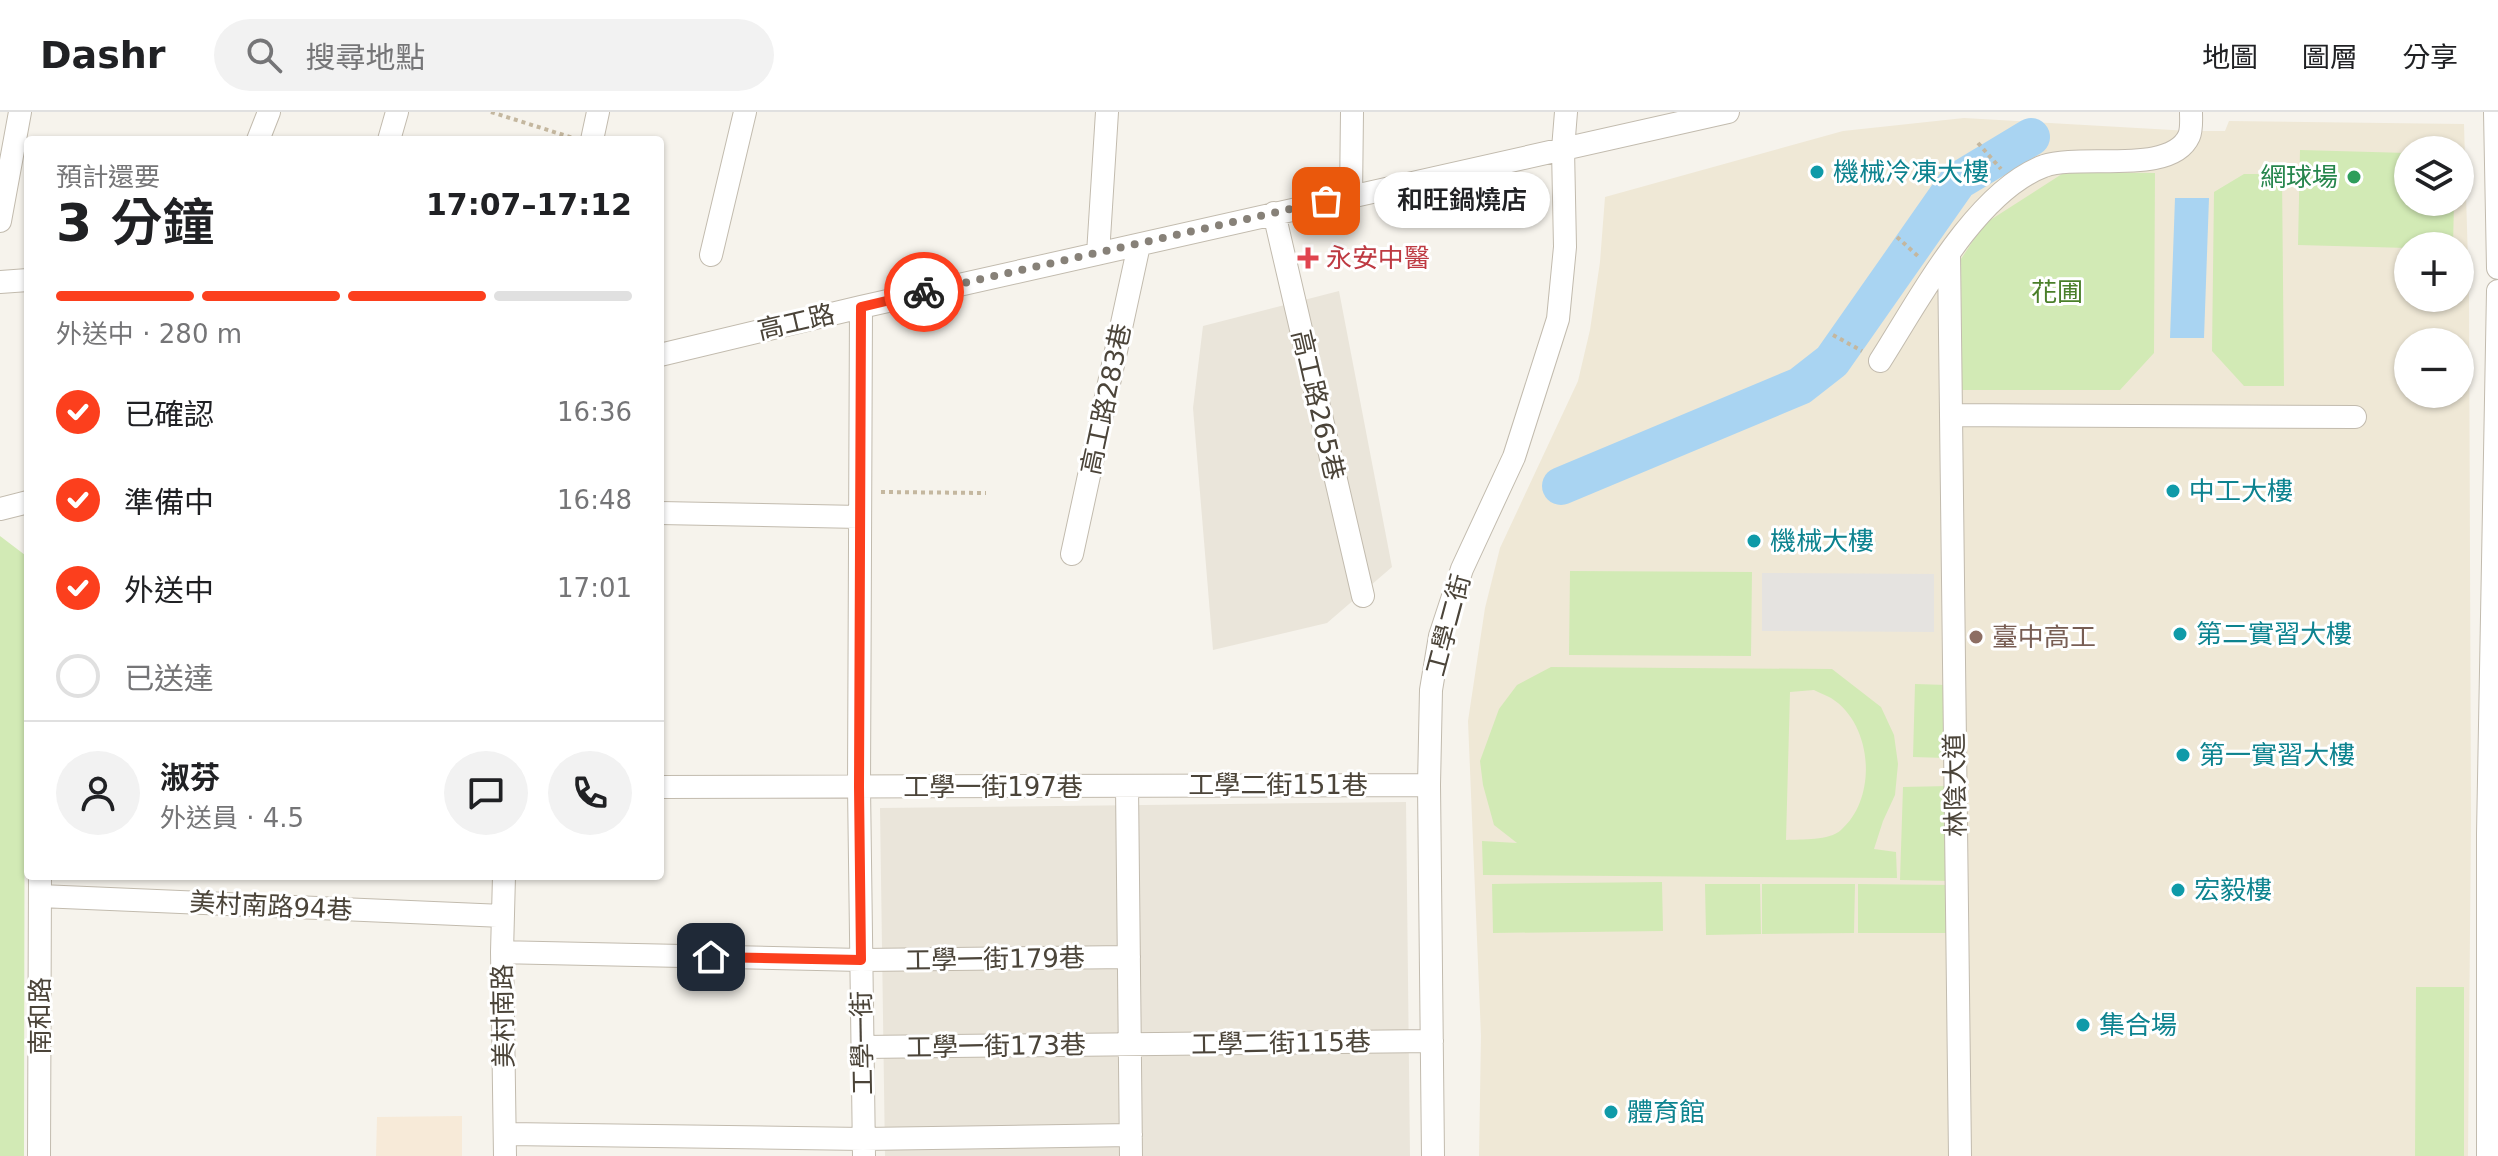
<!DOCTYPE html>
<html lang="zh-TW">
<meta charset="utf-8">
<style>
body{margin:0;font-family:"DejaVu Sans","Noto Sans TC",sans-serif;background:#f2f2f2;color:#202124;height:100vh;display:flex;flex-direction:column;font-size:30px;white-space:nowrap}
*{box-sizing:border-box;margin:0}
p{font-size:26px;color:#757577}
.icon{flex:none;width:44px;height:44px;fill:none;stroke:currentColor;stroke-width:2;stroke-linecap:round;stroke-linejoin:round}
.map{position:relative;flex:1;overflow:hidden}
.sheet{position:absolute;left:24px;top:24px;width:640px;height:744px;display:flex;flex-direction:column;background:#fff;border-radius:8px;box-shadow:0 2px 6px #0004}
.sheet>*{flex:none}
.fabs{position:absolute;left:2394px;top:24px;display:grid;gap:16px}
.fabs a{display:grid;place-items:center;width:80px;height:80px;border-radius:50%;background:#fff;box-shadow:0 2px 6px #0004;font-size:40px}
.pin{position:absolute;display:grid;place-items:center;width:68px;height:68px;color:#fff;margin:-34px;border-radius:16px;box-shadow:0 4px 12px #0006}
.courier{position:absolute;display:grid;place-items:center;width:80px;height:80px;margin:-40px;border:6px solid #fc3f1d;border-radius:50%;background:#fff;color:#222;box-shadow:0 2px 10px #0007}
.bubble{position:absolute;height:56px;border-radius:28px;background:#fff;box-shadow:0 2px 6px #0004;font-size:26px;font-weight:600;line-height:56px;text-align:center}
.headline em{font-style:normal;font-weight:600}
.headline div{display:flex;flex-direction:column-reverse}
.headline{display:flex;align-items:center;justify-content:space-between;height:136px;padding:0 32px}
h1{font-size:52px;font-weight:600;line-height:60px}
.bar{display:grid;grid-template-columns:repeat(4,1fr);gap:12px 8px;align-content:center;height:96px;padding:0 32px}
.bar i{height:10px;border-radius:6px;background:#e0e0e0}
.bar .selected{background:#fc3f1d}
.bar p{grid-column:span 4}
.line{display:flex;align-items:center;gap:20px;padding:0 32px;border-top:2px solid #e0e0e0}
.line div{flex:1}
.round{display:grid;place-items:center;flex:none;width:84px;height:84px;border-radius:42px;background:#f2f2f2}
ol{padding:0 32px;list-style:none}
li{display:flex;align-items:center;gap:24px;height:88px}
li p{margin-inline-start:auto}
li .icon{padding:8px;border-radius:50%;background:#fc3f1d;color:#fff;stroke-width:4}
li:last-child{color:#757577}
li i{width:44px;height:44px;border:4px solid #e0e0e0;border-radius:50%}
header{display:flex;align-items:center;gap:48px;box-sizing:border-box;height:112px;padding:0 40px;background:#fff;border-bottom:2px solid #e0e0e0}
header strong{font-size:38px}
nav{display:flex;gap:44px;margin-inline-start:auto;font-size:28px}
.search{width:560px;height:72px;background:#f2f2f2;display:flex;align-items:center;gap:20px;box-sizing:border-box;padding:0 28px;border-radius:44px;color:#757577;font-size:30px}
.map>svg:first-child{display:block}
</style>
<header>
<strong>Dashr</strong>
<div class="search"><svg class="icon" aria-label="search" viewBox="0 0 24 24"><circle cx="10" cy="10" r="6"/><path d="M15 15l6 6"/></svg>搜尋地點</div>
<nav><a>地圖</a><a>圖層</a><a>分享</a></nav>
</header>
<div class="map">
<svg width="2498" height="1044" viewBox="0 0 2498 1044">
<rect width="100%" height="100%" fill="#f6f3ec"/>
<path fill="#eae5da" d="M 1339,179 L 1392,455 L 1327,511 L 1213,538 L 1193,296 L 1203,214 Z
M 1406,690 L 1410,1044 L 885,1044 L 880,696 Z"/>
<path fill="#f7ead8" d="M 462,1004 L 462,1044 L 376,1044 L 377,1005 Z"/>
<path fill="#efe8d6" fill-rule="evenodd" d="M 1964,6 L 2190,19 L 2225,19 L 2229,9 L 2464,12 L 2469,185 L 2471,706 L 2468,1044 L 1479,1044 L 1481,924 L 1468,609 L 1485,496 L 1500,436 L 1578,269 L 1590,218 L 1600,150 L 1605,85 L 1843,19 ZM 2408,38 L 2460,38 L 2460,90 L 2408,90 ZM 2408,134 L 2460,134 L 2460,186 L 2408,186 ZM 2408,230 L 2460,230 L 2460,282 L 2408,282 Z"/>
<path fill="#d2eab5" fill-rule="evenodd" d="M 2300,38 L 2408,41 L 2408,90 L 2454,90 L 2453,134 L 2408,134 L 2408,136 L 2298,133 Z
M 2065,60 L 2155,61 L 2154,241 L 2120,278 L 1962,278 L 1961,147 L 1984,112 Z
M 2244,62 L 2282,62 L 2284,274 L 2244,274 L 2212,239 L 2214,80 Z
M 0,424 L 25,443 L 24,1044 L 0,1044 Z
M 1570,459 L 1752,460 L 1751,544 L 1569,543 Z
M 1551,555 L 1832,557 L 1881,595 L 1894,623 L 1898,652 L 1895,683 L 1883,709 L 1874,737 L 1896,740 L 1897,766 L 1483,763 L 1482,729 L 1517,731 L 1494,713 L 1483,673 L 1480,649 L 1499,597 L 1517,573 ZM 1814,578 C 1819,581 1826,583 1831,586 C 1873,612 1878,686 1841,718 C 1829,729 1802,727 1786,728 L 1790,580 Z
M 1915,572 L 1947,573 L 1946,646 L 1913,645 Z
M 1949,674 L 1951,769 L 1900,768 L 1903,675 Z
M 1662,770 L 1663,819 L 1493,821 L 1492,772 Z
M 1705,772 L 1760,772 L 1761,822 L 1706,823 Z
M 1762,772 L 1855,772 L 1854,821 L 1762,822 Z
M 1858,772 L 1952,773 L 1952,821 L 1858,821 Z
M 2416,875 L 2464,875 L 2464,1044 L 2415,1044 Z"/>
<path fill="#e5e3e0" d="M 1762,461 L 1934,462 L 1934,520 L 1762,519 Z"/>
<path fill="#a9d4f2" d="M 2175,86 L 2209,86 L 2204,226 L 2170,226 Z"/>
<g fill="none" stroke-linecap="round" stroke-linejoin="round">
<path stroke="#a9d4f2" stroke-width="38" d="M 1561,374 L 1800,274 L 1832,249 L 1958,69 L 2031,25"/>
<g stroke="#c2bbae" stroke-width="24">
<path id="minor" d="M 2495,0 L 2498,156
M 258,28 L 269,0
M 389,28 L 397,0
M 592,28 L 598,0
M 1351,84 L 1352,0
M 1274,101 L 1363,484
M 0,109 L 20,0
M 1098,142 L 1107,0
M 1949,142 L 1951,303 L 2355,305
M 711,143 L 745,0
M 0,170 L 28,168
M 861,195 L 859,675 L 864,1044
M 660,243 L 861,195 L 1728,0
M 1880,249 C 1919,188 1975,80 2044,54 C 2081,41 2171,64 2189,24 C 2192,17 2191,8 2191,0
M 1951,303 L 1960,1044
M 0,397 L 28,390
M 660,401 L 860,405
M 1072,442 L 1139,133
M 1127,674 L 1131,1044
M 660,675 L 1429,673
M 504,764 L 502,840 L 505,1044
M 40,784 L 503,804
M 502,840 L 861,848 L 1129,845
M 862,935 L 1432,929
M 505,1022 L 863,1027 L 1131,1023
M 39,1044 L 40,764
M 1433,1044 L 1429,673 L 1431,578 L 1440,524 L 1462,457 L 1514,345 L 1558,207 L 1565,135 L 1563,37 L 1566,0
M 2488,1044 L 2488,722 L 2498,179"/>
</g>
<path stroke="#c4b79f" stroke-width="4" stroke-dasharray="4 4" stroke-linecap="butt" d="M 491,0 L 573,26
M 1978,31 L 2001,57
M 1897,125 L 1920,146
M 1833,223 L 1862,239
M 881,380 L 986,381"/>
<use href="#minor" stroke="#fff" stroke-width="22"/>
</g>
<g fill="none" stroke-linecap="round" stroke-linejoin="round">
<path stroke="#878178" stroke-width="8" stroke-dasharray="0 14.4" d="M 924,180 L 1326,89"/>
<path stroke="#fc3f1d" stroke-width="10" d="M 711,845 L 861,848 L 859,675 L 861,195 L 924,180"/>
</g>
<g fill="#0f9aa8" stroke="#fff" stroke-width="3">
<circle cx="1817" cy="60" r="8"/>
<circle cx="2173" cy="379" r="8"/>
<circle cx="1754" cy="429" r="8"/>
<circle cx="2180" cy="522" r="8"/>
<circle cx="2183" cy="643" r="8"/>
<circle cx="2178" cy="778" r="8"/>
<circle cx="2083" cy="913" r="8"/>
<circle cx="1611" cy="1000" r="8"/>
</g>
<circle fill="#2e9e5b" stroke="#fff" stroke-width="3" cx="2354" cy="65" r="8"/>
<path fill="#e0444e" stroke="#fff" stroke-width="3" d="M1304 134h8v8h8v8h-8v8h-8v-8h-8v-8h8z"/>
<circle fill="#8d6e63" stroke="#fff" stroke-width="3" cx="1976" cy="525" r="8"/>
<g text-anchor="middle" dominant-baseline="central" stroke-width="6" stroke-linejoin="round" paint-order="stroke">
<g font-size="26" fill="#0d838f" stroke="#fff" text-anchor="start">
<text x="1833" y="60">機械冷凍大樓</text>
<text x="2189" y="379">中工大樓</text>
<text x="1770" y="429">機械大樓</text>
<text x="2196" y="522">第二實習大樓</text>
<text x="2199" y="643">第一實習大樓</text>
<text x="2194" y="778">宏毅樓</text>
<text x="2099" y="913">集合場</text>
<text x="1627" y="1000">體育館</text>
</g>
<g font-size="26" fill="#27864d" stroke="#fff" text-anchor="end">
<text x="2338" y="65">網球場</text>
</g>
<g font-size="26" fill="#be3a42" stroke="#fff" text-anchor="start">
<text x="1326" y="146">永安中醫</text>
</g>
<g font-size="26" fill="#4a7f2a" stroke="#fff">
<text x="2057" y="180">花圃</text>
</g>
<g font-size="26" fill="#4b4439" stroke="#fff">
<text transform="translate(796 210) rotate(-13)">高工路</text>
<text transform="translate(1106 287) rotate(-78)">高工路283巷</text>
<text transform="translate(1318 293) rotate(77)">高工路265巷</text>
<text transform="translate(1448 513) rotate(-75)">工學二街</text>
<text x="1278" y="673">工學二街151巷</text>
<text transform="translate(1955 673) rotate(-91)">林陰大道</text>
<text x="993" y="675">工學一街197巷</text>
<text transform="translate(271 794) rotate(3)">美村南路94巷</text>
<text transform="translate(995 847) rotate(-1)">工學一街179巷</text>
<text transform="translate(40 904) rotate(-90)">南和路</text>
<text transform="translate(503 904) rotate(-91)">美村南路</text>
<text transform="translate(862 931) rotate(-91)">工學一街</text>
<text transform="translate(1281 931) rotate(-1)">工學二街115巷</text>
<text transform="translate(996 934) rotate(-1)">工學一街173巷</text>
</g>
<g font-size="26" fill="#785e54" stroke="#fff" text-anchor="start">
<text x="1992" y="525">臺中高工</text>
</g>
</g>
</svg>
<div class="fabs">
<a><svg class="icon" aria-label="layers" viewBox="0 0 24 24"><path d="M12 4l9 5-9 5-9-5zM3 14l9 5 9-5"/></svg></a>
<a>+</a>
<a>−</a>
</div>
<div class="pin" style="left:1326px;top:89px;background:#ea580c"><svg class="icon" aria-label="bag" viewBox="0 0 24 24"><path d="M5 8h14l-1 12H6zM9 8a3 3 0 0 1 6 0"/></svg></div>
<div class="pin" style="left:711px;top:845px;background:#1f2937"><svg class="icon" aria-label="home" viewBox="0 0 24 24"><path d="M3 11l9-7 9 7M6 9v11h12V9"/></svg></div>
<div class="courier" style="left:924px;top:180px"><svg class="icon" aria-label="bike" viewBox="0 0 24 24"><circle cx="6" cy="16" r="4"/><circle cx="18" cy="16" r="4"/><path d="M6 16l4-8h5l3 8M10 8l3 8H6M13 5h3"/></svg></div>
<div class="bubble" style="left:1374px;top:60px;width:176px">和旺鍋燒店</div>
<section class="sheet">
<div class="headline"><div><h1>3 分鐘</h1><p>預計還要</p></div><em>17:07–17:12</em></div>
<div class="bar"><i class="selected"></i><i class="selected"></i><i class="selected"></i><i></i><p>外送中 · 280 m</p></div>
<ol>
<li><svg class="icon" aria-label="check" viewBox="0 0 24 24"><path d="M5 12l5 5 9-10"/></svg>已確認<p>16:36</p></li>
<li><svg class="icon" aria-label="check" viewBox="0 0 24 24"><path d="M5 12l5 5 9-10"/></svg>準備中<p>16:48</p></li>
<li><svg class="icon" aria-label="check" viewBox="0 0 24 24"><path d="M5 12l5 5 9-10"/></svg>外送中<p>17:01</p></li>
<li><i></i>已送達</li>
</ol>
<div class="line" style="height:144px"><a class="round"><svg class="icon" aria-label="person" viewBox="0 0 24 24"><circle cx="12" cy="8" r="4"/><path d="M4 21q1-7 8-7t8 7"/></svg></a><div><b>淑芬</b><p>外送員 · 4.5</p></div><a class="round"><svg class="icon" aria-label="chat" viewBox="0 0 24 24"><path d="M4 5h16v11H9l-5 4z"/></svg></a><a class="round"><svg class="icon" aria-label="phone" viewBox="0 0 24 24"><path d="M5 4h4l2 5-3 2q2 4 5 5l2-3 5 2v4C11 20 4 13 5 4z"/></svg></a></div>
</section>
</div>
